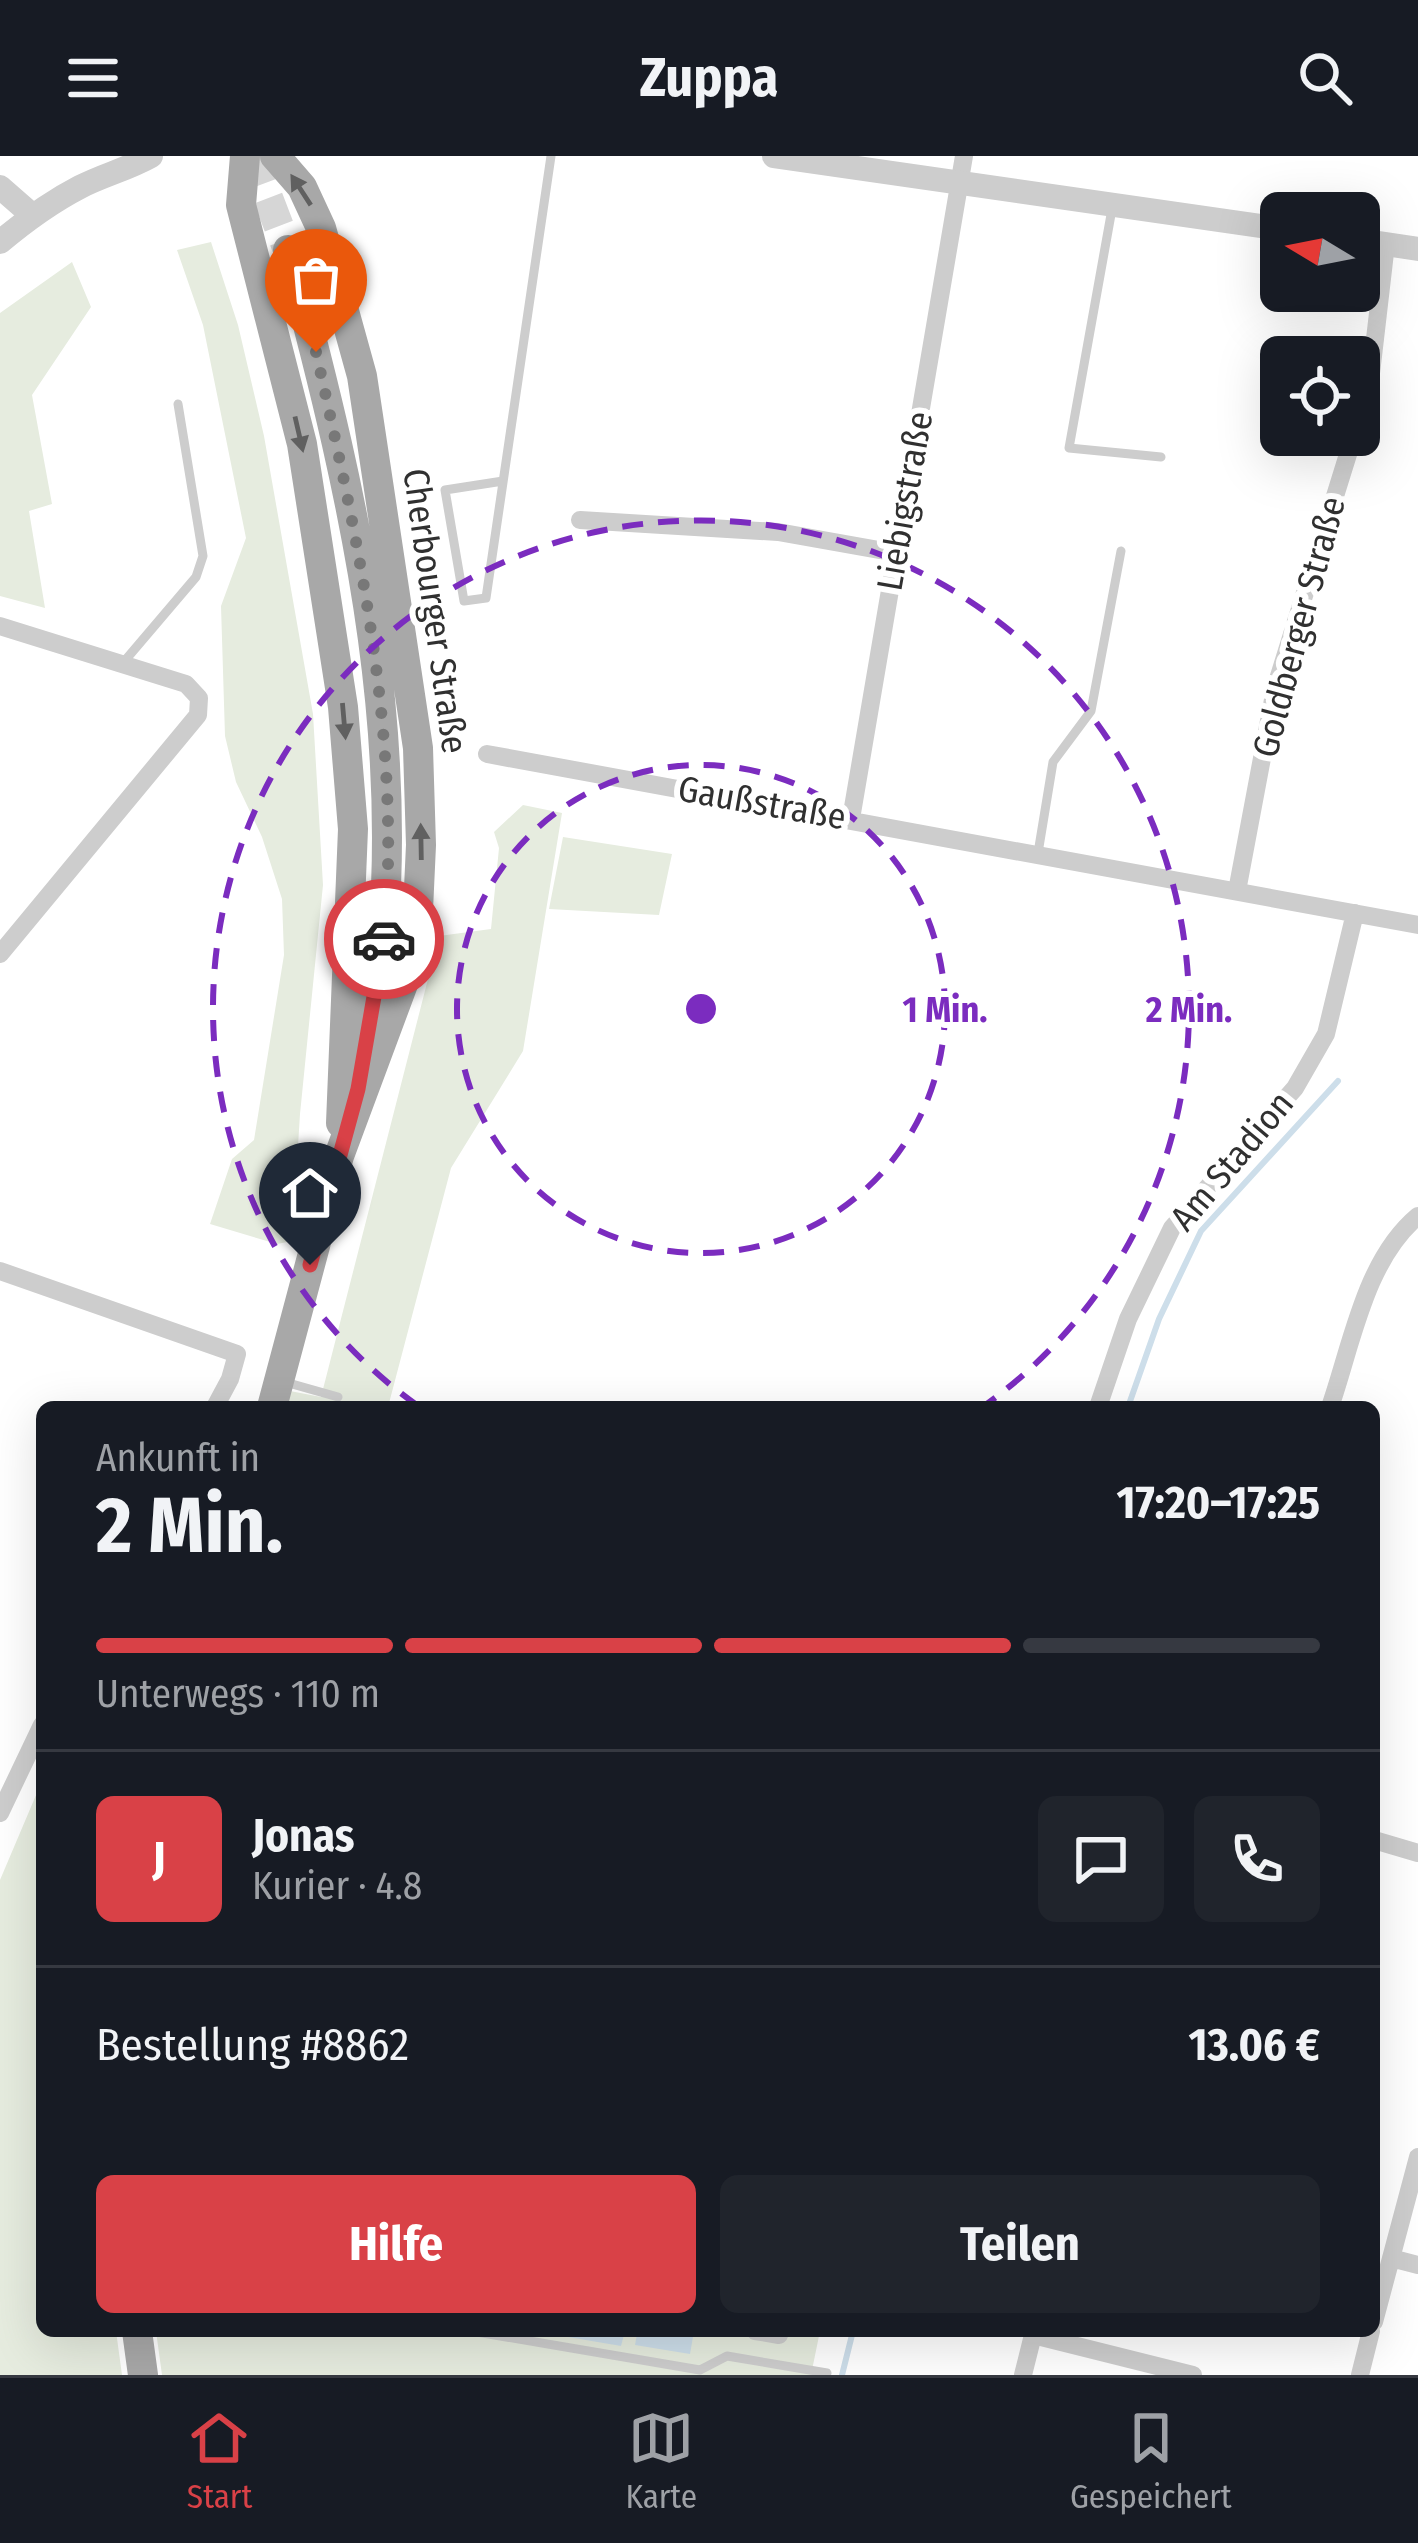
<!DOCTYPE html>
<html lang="de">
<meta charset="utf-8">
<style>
body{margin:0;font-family:"Fira Sans Condensed",sans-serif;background:#20242c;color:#f1f3f6;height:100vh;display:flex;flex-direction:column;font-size:45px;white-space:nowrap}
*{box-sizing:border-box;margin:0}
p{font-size:39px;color:#9ea1a6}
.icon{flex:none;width:66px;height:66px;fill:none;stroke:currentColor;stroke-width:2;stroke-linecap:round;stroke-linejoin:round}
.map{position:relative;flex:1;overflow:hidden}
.sheet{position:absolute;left:36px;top:1245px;width:1344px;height:936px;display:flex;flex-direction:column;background:#171b24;border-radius:18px;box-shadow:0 12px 48px #0002}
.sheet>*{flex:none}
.needle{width:78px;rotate:280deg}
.buttons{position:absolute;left:1260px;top:36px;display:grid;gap:24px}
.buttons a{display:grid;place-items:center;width:120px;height:120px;border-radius:18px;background:#171b24;box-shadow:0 12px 48px #0002;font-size:60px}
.pin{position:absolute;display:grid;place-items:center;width:102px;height:102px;color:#fff;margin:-123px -51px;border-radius:50% 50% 50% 0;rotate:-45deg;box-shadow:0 0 12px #0007}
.pin .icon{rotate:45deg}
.courier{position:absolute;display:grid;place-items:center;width:120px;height:120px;margin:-60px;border:9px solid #d94147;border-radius:50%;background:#fff;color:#222;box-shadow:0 3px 15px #0007}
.summary em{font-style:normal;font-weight:700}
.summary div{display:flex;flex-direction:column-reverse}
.summary{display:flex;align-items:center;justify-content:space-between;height:204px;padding:0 60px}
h1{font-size:78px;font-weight:700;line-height:90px}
.bar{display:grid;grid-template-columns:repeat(4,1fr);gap:18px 12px;align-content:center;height:144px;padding:0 60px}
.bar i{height:15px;border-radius:9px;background:#363941}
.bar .selected{background:#d94147}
.bar p{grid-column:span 4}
.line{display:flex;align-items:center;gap:30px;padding:0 60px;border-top:3px solid #363941}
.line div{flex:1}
.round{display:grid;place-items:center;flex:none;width:126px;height:126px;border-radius:18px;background:#20242c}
.primary-button{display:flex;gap:24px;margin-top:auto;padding:24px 60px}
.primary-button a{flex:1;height:138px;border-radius:18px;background:#d94147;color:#fff;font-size:48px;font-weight:700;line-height:138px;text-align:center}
.primary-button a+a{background:#20242c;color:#f1f3f6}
header{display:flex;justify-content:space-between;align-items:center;height:156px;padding:0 60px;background:#171b24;font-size:54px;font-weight:700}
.dock{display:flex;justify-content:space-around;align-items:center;height:168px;border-top:3px solid #363941;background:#171b24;font-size:33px;color:#9ea1a6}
.dock a{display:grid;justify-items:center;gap:6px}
.dock .selected{color:#d94147}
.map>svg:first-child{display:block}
</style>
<header><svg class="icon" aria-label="menu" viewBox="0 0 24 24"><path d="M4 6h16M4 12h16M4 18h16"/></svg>Zuppa<svg class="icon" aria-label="search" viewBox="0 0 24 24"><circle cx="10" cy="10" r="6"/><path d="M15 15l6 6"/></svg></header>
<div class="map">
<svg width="1418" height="2219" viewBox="0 0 1418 2219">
<rect width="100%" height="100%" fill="#fff"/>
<path fill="#e6ecdf" d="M 211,86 L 238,169 L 264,280 L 313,558 L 323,729 L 300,958 L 292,1085 L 277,1088 L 210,1068 L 232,1003 L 254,984 L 284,799 L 282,743 L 262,681 L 236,626 L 225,580 L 221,450 L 246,382 L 203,169 L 177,94 Z
M 72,106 L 91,151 L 32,239 L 52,348 L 29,355 L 45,452 L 0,440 L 0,157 Z
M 523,649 L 562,657 L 523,895 L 451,1012 L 388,1251 L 286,1251 L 290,1235 L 321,1241 L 439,780 L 491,773 L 499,692 L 494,676 Z
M 563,681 L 672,698 L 659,759 L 549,753 Z
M 42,1625 L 42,2175 L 116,2175 L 122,2219 L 0,2219 L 0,1724 Z
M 156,2175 L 820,2175 L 811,2219 L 162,2219 Z"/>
<path fill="#cddeea" d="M 533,2175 L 694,2175 L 690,2198 L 635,2189 L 637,2178 L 625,2175 L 621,2190 Z"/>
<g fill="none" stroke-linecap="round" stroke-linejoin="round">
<path stroke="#cddeea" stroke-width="6" d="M 1128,1251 L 1159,1163 L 1201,1075 L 1338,925
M 842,2219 L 853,2175"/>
<path stroke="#d6d6d6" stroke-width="30" stroke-dasharray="30 15" stroke-linecap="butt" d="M 252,0 L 288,94"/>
<path stroke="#cdcdcd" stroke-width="9" d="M 1112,53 L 1069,292 L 1161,301
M 503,325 L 445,334 L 464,445 L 486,442 L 551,0
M 122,508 L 196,421 L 203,400 L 178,248
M 1038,697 L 1053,606 L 1091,555 L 1121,395
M 285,1226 L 338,1241
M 471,2175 L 700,2214 L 727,2200 L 827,2217"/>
<path stroke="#cdcdcd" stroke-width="18" d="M 1359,262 L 1370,226 L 1386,88
M 580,364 L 778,376 L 896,397
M 0,470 L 186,528 L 199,542 L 198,559 L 0,798
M 487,598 L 1418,769
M 851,663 L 964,0
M 1237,735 L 1275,533 L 1354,279
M 0,1115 L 237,1198 L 230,1223 L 215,1251
M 1098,1251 L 1128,1163 L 1172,1072 L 1295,932 L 1326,878 L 1355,757
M 1330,1251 C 1352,1188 1365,1104 1418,1060
M 0,1657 L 42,1569
M 1374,1684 L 1418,1697
M 1391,2102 L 1418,2109
M 1374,2166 L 1418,2001
M 755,2175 L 779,2179 L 780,2175
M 1033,2179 L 1193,2219
M 1023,2219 L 1034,2175
M 1360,2219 L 1371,2175"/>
<path stroke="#cdcdcd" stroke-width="24" d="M 774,0 L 1281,73
M 0,31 L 32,59
M 1359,84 L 1418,93
M 0,86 C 25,65 51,46 80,31 C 103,19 128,13 151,0"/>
<path stroke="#a8a8a8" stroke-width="30" d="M 245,0 L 241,49 L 302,288 L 343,551 L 353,673 L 341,967
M 288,94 C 357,348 418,615 370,878
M 272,1251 L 339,1000 L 406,820 L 418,754 L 421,689 L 418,592 L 362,220 L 321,72 L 302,31 L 275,0
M 137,2175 L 143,2219"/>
</g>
<defs><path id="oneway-solid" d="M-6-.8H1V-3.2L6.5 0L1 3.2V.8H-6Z" transform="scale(3)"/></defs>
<g fill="#606060">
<use href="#oneway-solid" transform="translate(301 34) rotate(-123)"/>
<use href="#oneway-solid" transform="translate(299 278) rotate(77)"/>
<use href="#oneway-solid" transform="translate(344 565) rotate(85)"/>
<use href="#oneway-solid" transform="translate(421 686) rotate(-91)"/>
</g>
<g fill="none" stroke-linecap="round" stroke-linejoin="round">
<path stroke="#787878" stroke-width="12" stroke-dasharray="0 21.6" d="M 316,196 C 359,388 402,586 384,783"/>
<path stroke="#d94147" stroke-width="15" d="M 310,1109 L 358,933 L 384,783"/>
</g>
<g fill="none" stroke="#7b2cbf" stroke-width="6" stroke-dasharray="21 15">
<circle cx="701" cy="853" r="244"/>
<path d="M418 1250A488 488 0 1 1 984 1250"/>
</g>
<g text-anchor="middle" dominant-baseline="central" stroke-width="12" stroke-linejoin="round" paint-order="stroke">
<g font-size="36" fill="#303030" stroke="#fff">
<text transform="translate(905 345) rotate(-80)">Liebigstraße</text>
<text transform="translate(435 455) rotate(82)">Cherbourger Straße</text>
<text transform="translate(1299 471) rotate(-75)">Goldberger Straße</text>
<text transform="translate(762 647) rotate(10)">Gaußstraße</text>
<text transform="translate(1232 1005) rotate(-50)">Am Stadion</text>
</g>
</g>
<circle cx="701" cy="853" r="18" fill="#7b2cbf" stroke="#fff" stroke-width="6"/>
<g font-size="36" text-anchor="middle" font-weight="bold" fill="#7b2cbf" stroke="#fff" stroke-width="12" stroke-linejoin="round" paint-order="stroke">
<text x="945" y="866">1 Min.</text>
<text x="1189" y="866">2 Min.</text>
</g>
</svg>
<div class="buttons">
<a><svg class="needle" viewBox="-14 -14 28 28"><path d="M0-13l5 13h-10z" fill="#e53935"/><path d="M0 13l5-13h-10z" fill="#9ea1a6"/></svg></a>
<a><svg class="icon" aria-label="locate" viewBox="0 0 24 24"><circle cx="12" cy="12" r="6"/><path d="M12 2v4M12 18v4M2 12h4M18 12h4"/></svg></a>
</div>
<div class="pin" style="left:316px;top:196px;background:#ea580c"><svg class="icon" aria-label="bag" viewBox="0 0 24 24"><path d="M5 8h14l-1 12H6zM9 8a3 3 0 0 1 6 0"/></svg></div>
<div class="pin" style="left:310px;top:1109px;background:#1f2937"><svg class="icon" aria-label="home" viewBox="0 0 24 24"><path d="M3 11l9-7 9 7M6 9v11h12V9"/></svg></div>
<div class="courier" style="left:384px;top:783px"><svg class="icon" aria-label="car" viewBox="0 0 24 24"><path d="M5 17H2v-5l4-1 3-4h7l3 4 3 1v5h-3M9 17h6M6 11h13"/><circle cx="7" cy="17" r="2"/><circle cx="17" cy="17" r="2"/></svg></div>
<section class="sheet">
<div class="summary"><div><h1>2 Min.</h1><p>Ankunft in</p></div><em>17:20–17:25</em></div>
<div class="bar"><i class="selected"></i><i class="selected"></i><i class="selected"></i><i></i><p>Unterwegs · 110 m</p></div>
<div class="line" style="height:216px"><b class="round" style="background:#d94147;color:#fff">J</b><div><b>Jonas</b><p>Kurier · 4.8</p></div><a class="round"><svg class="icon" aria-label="chat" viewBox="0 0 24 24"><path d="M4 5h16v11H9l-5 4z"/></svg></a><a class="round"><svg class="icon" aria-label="phone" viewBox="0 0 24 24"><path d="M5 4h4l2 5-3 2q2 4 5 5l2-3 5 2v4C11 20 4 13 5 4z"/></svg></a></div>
<div class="line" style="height:156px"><div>Bestellung #8862</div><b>13.06 €</b></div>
<div class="primary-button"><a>Hilfe</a><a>Teilen</a></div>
</section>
</div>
<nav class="dock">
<a class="selected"><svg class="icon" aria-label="home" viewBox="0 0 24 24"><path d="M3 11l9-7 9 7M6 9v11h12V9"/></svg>Start</a>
<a><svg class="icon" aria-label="map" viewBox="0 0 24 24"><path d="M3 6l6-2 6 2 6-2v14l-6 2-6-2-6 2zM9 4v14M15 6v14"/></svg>Karte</a>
<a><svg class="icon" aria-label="saved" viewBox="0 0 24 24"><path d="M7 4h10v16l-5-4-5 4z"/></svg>Gespeichert</a>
</nav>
